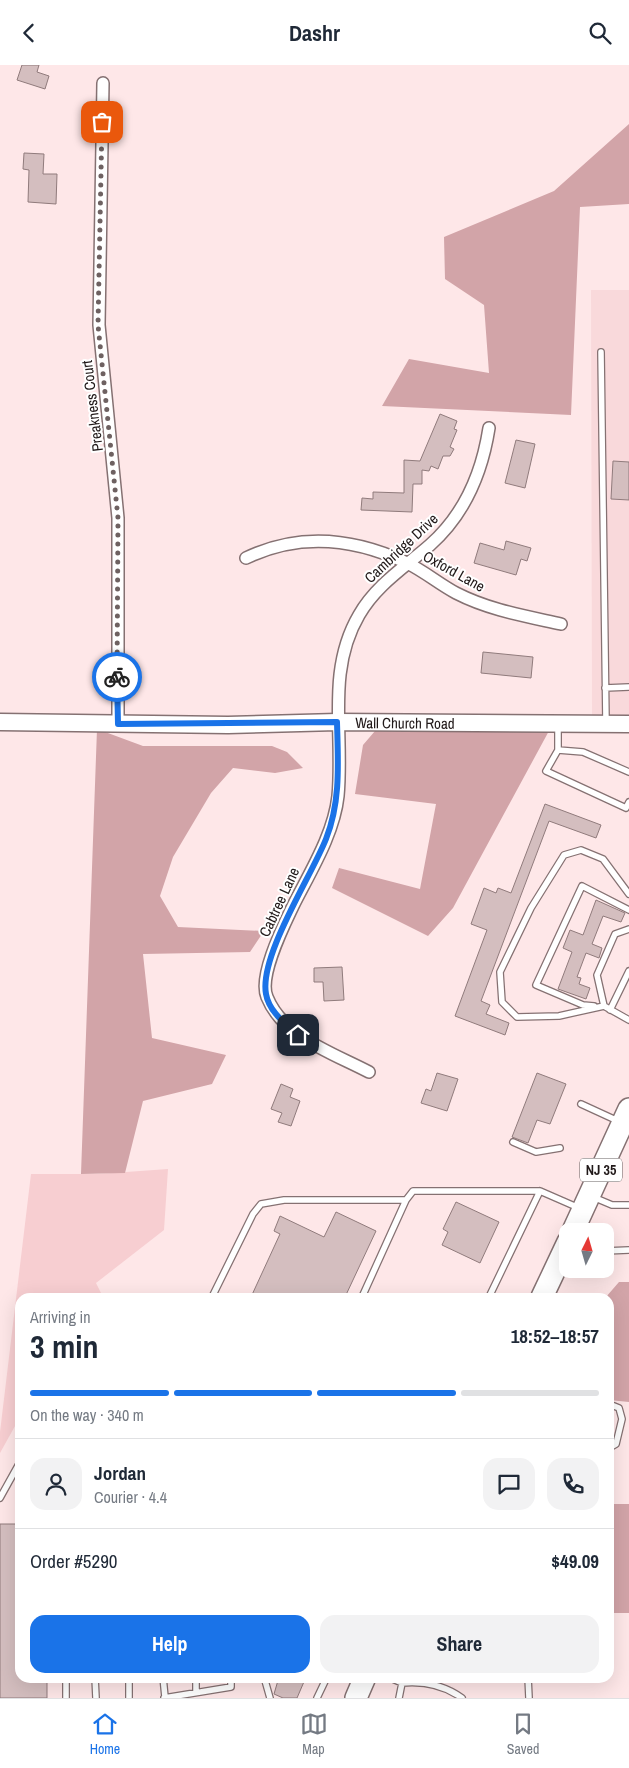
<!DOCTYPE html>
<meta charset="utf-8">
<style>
body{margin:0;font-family:"Archivo Narrow",sans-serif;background:#f2f2f3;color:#1f2937;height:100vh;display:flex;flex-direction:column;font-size:19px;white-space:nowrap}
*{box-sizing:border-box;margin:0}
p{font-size:16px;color:#747a83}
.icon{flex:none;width:28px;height:28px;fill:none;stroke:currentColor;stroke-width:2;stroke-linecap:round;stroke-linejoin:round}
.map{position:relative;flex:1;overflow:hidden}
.sheet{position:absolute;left:15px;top:1228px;width:599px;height:390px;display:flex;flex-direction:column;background:#fff;border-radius:15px;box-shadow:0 5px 20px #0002}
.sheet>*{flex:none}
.needle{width:32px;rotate:5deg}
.controls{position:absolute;left:559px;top:1158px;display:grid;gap:10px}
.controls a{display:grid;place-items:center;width:55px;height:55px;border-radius:10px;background:#fff;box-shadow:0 5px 20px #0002;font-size:25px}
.pin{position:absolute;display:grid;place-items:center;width:42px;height:42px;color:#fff;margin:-21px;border-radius:10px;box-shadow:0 2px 8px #0006}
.courier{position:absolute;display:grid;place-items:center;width:50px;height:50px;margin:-25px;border:4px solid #1a73e8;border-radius:50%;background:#fff;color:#222;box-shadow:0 1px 6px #0007}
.head em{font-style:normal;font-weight:700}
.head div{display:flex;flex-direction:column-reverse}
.head{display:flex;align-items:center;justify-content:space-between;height:85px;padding:0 15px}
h1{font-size:32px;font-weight:700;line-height:38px}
.bar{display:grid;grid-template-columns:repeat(4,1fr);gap:8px 5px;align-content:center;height:60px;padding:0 15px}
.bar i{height:6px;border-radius:4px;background:#e0e1e3}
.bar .on{background:#1a73e8}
.bar p{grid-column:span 4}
.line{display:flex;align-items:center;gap:12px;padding:0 15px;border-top:1px solid #e0e1e3}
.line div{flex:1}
.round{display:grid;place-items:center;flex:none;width:52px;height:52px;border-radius:15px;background:#f2f2f3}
.action{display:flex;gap:10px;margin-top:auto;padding:10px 15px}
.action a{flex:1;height:58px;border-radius:15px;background:#1a73e8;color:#fff;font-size:20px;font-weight:700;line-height:58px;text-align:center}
.action a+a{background:#f2f2f3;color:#1f2937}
header{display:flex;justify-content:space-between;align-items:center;height:65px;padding:0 15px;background:#fff;font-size:22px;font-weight:700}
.tab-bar{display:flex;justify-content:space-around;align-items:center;height:70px;border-top:1px solid #e0e1e3;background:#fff;font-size:14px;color:#747a83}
.tab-bar a{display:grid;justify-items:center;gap:2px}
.tab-bar .on{color:#1a73e8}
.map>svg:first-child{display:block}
</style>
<header><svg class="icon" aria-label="back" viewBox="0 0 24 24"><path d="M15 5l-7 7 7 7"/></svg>Dashr<svg class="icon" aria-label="search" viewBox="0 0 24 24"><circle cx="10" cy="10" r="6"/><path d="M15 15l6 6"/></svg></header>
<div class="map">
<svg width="629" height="1633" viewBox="0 0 629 1633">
<rect width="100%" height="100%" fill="#fee7e8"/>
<path fill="#f9d9db" d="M 591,225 L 629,225 L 629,650 L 592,650 Z"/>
<path fill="#f7ced1" d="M 168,1104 L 164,1165 L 96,1218 L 103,1232 L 20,1232 L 20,1352 L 0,1388 L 0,1367 L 31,1109 L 98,1109 Z"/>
<path fill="#d2a4a8" d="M 629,59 L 629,139 L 580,142 L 571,350 L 382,341 L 409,294 L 489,308 L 484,240 L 445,214 L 444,172 L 554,126 Z
M 97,664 L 143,681 L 272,681 L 287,687 L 303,703 L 275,708 L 233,703 L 211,728 L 173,792 L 160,831 L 178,862 L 264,866 L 250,887 L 143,889 L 152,973 L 226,990 L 212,1019 L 143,1036 L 125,1108 L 81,1109 Z
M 550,664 L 453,843 L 428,871 L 332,823 L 339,803 L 420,824 L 436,739 L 355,729 L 363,680 L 375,666 Z
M 619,1217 L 629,1217 L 629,1337 L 609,1335 L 609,1232 L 606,1232 Z
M 609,1439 L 629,1439 L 629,1548 L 609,1548 Z"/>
<path fill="#d4bebf" stroke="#907b7c" d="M 22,0 L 39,0 L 37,7 L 49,11 L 45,24 L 17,15 Z
M 24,88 L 44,89 L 43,109 L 57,109 L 56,139 L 28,137 L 29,105 L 23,104 Z
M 440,349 L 457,356 L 454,364 L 457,365 L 450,382 L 454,384 L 450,391 L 443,391 L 438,404 L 431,401 L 429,406 L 422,405 L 422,419 L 413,419 L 412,447 L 361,445 L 362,433 L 373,434 L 373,427 L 404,428 L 404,395 L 420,396 Z
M 516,375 L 535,379 L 525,423 L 505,418 Z
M 613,396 L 629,397 L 629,435 L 611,434 Z
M 506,476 L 531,483 L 527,496 L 521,494 L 516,510 L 474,498 L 480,478 L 504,485 Z
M 483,587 L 533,592 L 531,613 L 481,608 Z
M 545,739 L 601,760 L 596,773 L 549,756 L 481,936 L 490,940 L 486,949 L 509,958 L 505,970 L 455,951 L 487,865 L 471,859 L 484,823 L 496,828 L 498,823 L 511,828 Z
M 596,835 L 625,848 L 621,857 L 603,851 L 592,879 L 602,883 L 599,893 L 586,888 L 577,912 L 581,913 L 579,919 L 590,923 L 586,934 L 558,924 L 572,887 L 563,883 L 570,865 L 583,870 Z
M 342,902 L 344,935 L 324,936 L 323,917 L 314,917 L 314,903 Z
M 437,1008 L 458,1014 L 447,1046 L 421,1038 L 426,1024 L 431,1026 Z
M 537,1008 L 566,1019 L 550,1059 L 537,1055 L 528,1078 L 512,1072 Z
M 281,1019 L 293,1024 L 290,1032 L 300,1036 L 291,1061 L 278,1057 L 282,1048 L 271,1044 Z
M 456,1137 L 499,1157 L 480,1198 L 442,1180 L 448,1167 L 443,1164 Z
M 336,1147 L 376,1166 L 345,1232 L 251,1232 L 280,1169 L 274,1166 L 280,1151 L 324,1172 Z
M 0,1459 L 20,1459 L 20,1612 L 47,1612 L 47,1633 L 0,1633 Z
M 279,1612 L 306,1612 L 297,1633 L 283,1633 L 274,1629 Z"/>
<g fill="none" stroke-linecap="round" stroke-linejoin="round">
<g stroke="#857172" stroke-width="8">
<path id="lane" d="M 601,287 L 606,657
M 605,623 L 629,622
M 558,660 L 558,685 L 546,706 L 626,743 L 629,737
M 558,685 L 583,687 L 629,707
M 629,864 L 615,869 L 597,910 L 604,941 L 629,955
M 594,941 L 583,940 L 536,920 L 582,821 L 629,845
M 604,941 L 559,951 L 517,952 L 502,937 L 500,907 L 531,843 L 564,790 L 581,785 L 603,794 L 629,829
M 610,945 L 629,906
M 581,1039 L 618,1056
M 513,1077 L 536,1087 L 560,1083
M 593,1132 L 612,1140 L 629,1140
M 605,1186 L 629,1185
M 212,1232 L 253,1149 L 261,1139 L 284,1135 L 406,1135
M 362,1232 L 406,1135 L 413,1126 L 540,1126 L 579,1143
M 489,1232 L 540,1126
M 609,1339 L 619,1343 L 622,1354 L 616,1379 L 609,1383
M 0,1433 L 20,1397
M 66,1612 L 66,1633
M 95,1612 L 96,1633
M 129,1612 L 129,1633
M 163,1612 L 165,1632
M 196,1612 L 196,1627
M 264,1612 L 270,1633
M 388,1612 L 402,1618 L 399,1633
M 528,1612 L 529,1633
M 402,1618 C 424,1616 444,1620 462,1633
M 164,1633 L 231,1622 L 231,1612
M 317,1633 L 327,1612"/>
</g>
<g stroke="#857172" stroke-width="14">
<path id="street" d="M 103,18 L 99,260 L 118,453 L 118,659
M 246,493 C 300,467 354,473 407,498 C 424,506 439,519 456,528 C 489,545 525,551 561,559
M 369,1007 C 333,988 283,972 267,932 C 258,911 284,860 293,841 C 310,807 334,769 338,731 C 344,669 326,606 359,550 C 376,520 405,502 430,480 C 465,449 482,408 489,363"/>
</g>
<g stroke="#857172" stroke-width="19">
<g id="secondary">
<path id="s1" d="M 0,657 L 228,660 L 337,657 L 629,659"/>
</g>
</g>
<g stroke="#857172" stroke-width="24">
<path id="highway" d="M 573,1166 L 629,1044
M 542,1232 L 568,1177
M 356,1633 L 365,1612"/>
</g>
<use href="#lane" stroke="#fff" stroke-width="5.5"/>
<use href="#street" stroke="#fff" stroke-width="11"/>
<use href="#secondary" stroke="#fff" stroke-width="16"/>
<use href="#highway" stroke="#fff" stroke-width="21"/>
</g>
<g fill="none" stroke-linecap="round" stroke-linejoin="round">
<path stroke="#6e6161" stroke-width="5" stroke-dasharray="0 9" d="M 102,57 L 98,260 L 118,453 L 117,612"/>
<path stroke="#1a73e8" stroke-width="6" d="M 117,612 L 118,659 L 337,657 C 338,697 341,736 326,774 C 311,812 259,891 266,929 C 269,947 286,959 298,970"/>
</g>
<g text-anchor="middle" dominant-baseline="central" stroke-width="4" stroke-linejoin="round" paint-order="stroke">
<rect fill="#fff" stroke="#645e5e" stroke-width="1" x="580" y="1093.5" width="42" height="23" rx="4"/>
<g font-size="14" font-weight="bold" fill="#211919">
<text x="601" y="1105">NJ 35</text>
</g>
<g font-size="15" fill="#211919" stroke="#fff">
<text transform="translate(92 341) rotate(-97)">Preakness Court</text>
<text transform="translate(401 483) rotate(-43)">Cambridge Drive</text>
<text transform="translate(454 506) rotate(29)">Oxford Lane</text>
<text stroke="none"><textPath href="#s1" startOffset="405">Wall Church Road</textPath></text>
<text transform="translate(279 837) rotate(-65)">Cabtree Lane</text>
</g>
</g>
</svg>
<div class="controls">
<a><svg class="needle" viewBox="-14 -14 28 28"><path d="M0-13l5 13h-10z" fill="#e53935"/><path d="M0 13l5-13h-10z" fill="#747a83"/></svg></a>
</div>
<div class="pin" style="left:102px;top:57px;background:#ea580c"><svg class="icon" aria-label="bag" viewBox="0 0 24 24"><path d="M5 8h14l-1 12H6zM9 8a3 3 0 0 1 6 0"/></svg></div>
<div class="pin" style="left:298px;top:970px;background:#1f2937"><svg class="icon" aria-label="home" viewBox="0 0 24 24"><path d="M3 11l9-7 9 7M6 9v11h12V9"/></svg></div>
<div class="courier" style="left:117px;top:612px"><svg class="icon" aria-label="bike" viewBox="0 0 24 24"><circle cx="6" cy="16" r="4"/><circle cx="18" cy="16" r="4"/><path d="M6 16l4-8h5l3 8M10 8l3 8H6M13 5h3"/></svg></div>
<section class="sheet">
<div class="head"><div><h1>3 min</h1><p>Arriving in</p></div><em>18:52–18:57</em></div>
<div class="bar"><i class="on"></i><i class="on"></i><i class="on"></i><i></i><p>On the way · 340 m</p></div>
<div class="line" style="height:90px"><a class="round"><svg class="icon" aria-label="person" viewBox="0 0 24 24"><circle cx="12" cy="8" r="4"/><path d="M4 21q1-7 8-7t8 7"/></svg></a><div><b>Jordan</b><p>Courier · 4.4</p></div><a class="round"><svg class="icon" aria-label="chat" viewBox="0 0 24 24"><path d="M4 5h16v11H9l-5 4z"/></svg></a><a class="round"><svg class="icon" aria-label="phone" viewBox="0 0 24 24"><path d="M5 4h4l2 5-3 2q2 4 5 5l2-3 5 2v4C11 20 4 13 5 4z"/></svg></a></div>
<div class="line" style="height:65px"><div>Order #5290</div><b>$49.09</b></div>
<div class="action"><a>Help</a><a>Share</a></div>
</section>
</div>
<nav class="tab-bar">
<a class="on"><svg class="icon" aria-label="home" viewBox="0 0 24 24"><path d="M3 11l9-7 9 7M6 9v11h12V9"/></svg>Home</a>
<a><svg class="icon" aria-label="map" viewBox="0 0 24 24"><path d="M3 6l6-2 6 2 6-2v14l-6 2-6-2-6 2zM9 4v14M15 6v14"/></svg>Map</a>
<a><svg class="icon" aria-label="saved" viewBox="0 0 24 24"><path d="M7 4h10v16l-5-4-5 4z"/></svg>Saved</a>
</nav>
